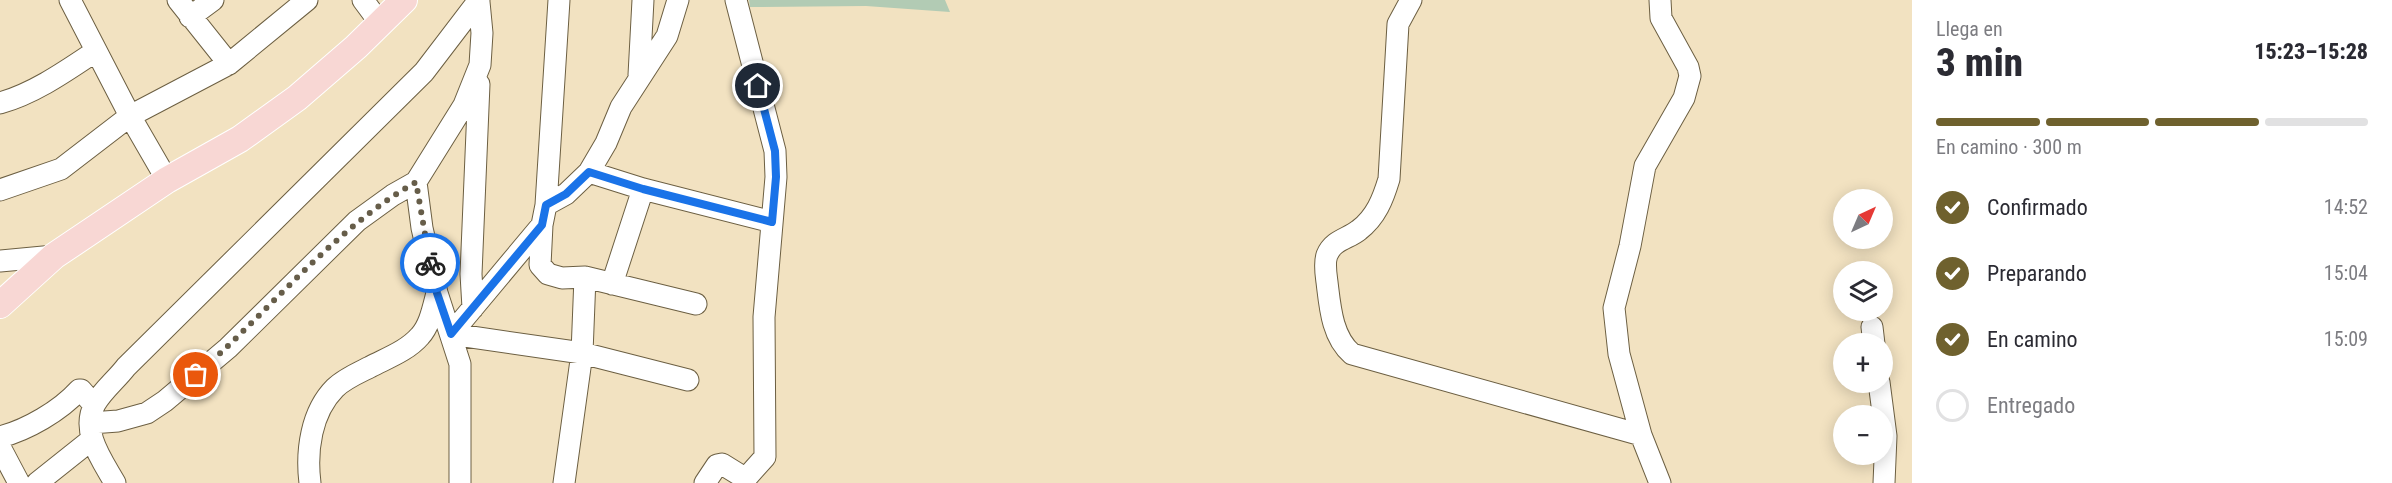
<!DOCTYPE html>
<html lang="es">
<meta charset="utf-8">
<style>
body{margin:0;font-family:"Roboto Condensed",sans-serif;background:#f2f2f3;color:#2b2b33;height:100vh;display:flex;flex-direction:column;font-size:22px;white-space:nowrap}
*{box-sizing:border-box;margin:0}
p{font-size:20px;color:#7c7c81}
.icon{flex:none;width:33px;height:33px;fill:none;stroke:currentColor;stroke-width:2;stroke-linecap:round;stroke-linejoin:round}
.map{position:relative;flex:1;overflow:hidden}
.side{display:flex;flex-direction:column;background:#fff;width:480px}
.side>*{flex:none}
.needle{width:39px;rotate:44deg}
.tools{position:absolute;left:1833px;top:189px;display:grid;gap:12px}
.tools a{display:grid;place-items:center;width:60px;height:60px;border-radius:50%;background:#fff;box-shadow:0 3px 15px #0003;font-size:30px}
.pin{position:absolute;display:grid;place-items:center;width:51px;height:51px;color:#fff;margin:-26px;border:3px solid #fff;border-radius:50%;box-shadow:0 2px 6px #0007}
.courier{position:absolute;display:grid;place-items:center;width:60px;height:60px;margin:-30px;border:4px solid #1a73e8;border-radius:50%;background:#fff;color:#222;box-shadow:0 2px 8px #0007}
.overview em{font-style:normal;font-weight:800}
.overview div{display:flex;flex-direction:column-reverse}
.overview{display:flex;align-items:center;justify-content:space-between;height:102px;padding:0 24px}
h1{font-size:39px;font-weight:800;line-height:45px}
.bar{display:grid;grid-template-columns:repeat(4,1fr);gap:9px 6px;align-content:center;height:72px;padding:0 24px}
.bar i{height:8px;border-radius:4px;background:#e1e1e2}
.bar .current{background:#6f612e}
.bar p{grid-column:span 4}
ol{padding:0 24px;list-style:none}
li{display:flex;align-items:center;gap:18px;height:66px}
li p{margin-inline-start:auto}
li .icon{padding:6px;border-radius:50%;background:#6f612e;color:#fff;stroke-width:4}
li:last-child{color:#7c7c81}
li i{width:33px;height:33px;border:3px solid #e1e1e2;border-radius:50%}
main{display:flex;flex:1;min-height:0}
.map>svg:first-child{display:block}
</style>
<main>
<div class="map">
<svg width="1912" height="483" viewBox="0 0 1912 483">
<rect width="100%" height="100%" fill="#f2e2c1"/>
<path fill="#b2cbb4" d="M 749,0 L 945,0 L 950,12 L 866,6 L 750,7 Z"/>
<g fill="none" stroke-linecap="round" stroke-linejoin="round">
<g stroke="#6c5f42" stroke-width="23">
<path id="minor" d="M 70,0 L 130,116 L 167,180
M 178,0 L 229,64
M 363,0 L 380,23
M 1411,0 L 1398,24 L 1389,179 C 1383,199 1376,217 1359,230 C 1348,239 1333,240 1327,255 C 1324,263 1326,274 1327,282 C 1330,307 1332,337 1352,354 L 1641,435
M 1660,0 L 1661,18 L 1688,67 L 1690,76 L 1684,98 L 1645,166 L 1630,246 L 1614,308 L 1619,354 L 1641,435 L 1660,483
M 190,17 L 213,0
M 639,75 L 643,0
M 0,103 C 35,93 66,71 96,51
M 589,172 L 643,189 L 772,222
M 416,182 L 422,228 L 437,293 L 460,364 L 460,483
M 0,190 L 61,169 L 130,116 L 229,64 L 307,0
M 546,205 L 566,194 L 589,172 L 606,143 L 621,107 L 667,36 L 678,0
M 542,225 L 540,265 L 548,274 L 562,278 L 585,277 L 696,304
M 0,261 L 54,256
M 612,284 L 643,189
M 473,308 L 471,274 L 479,84
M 1872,327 L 1874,344
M 451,334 L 542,225 L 546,205 L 559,0
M 451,334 L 582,353 L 688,380
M 1879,382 L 1886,436 L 1884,483
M 91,423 L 118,421 L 147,413 L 165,401 L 228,348 L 357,221 L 393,195 L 416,182 L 464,105 L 480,65 L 482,33 L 479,2
M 0,437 C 27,430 60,411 79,390 L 81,390 L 94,405
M 0,447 L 19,483
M 37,483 L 91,440
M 115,483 C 102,460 80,431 95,404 C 102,391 117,379 126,367 L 424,72 L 479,0
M 310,483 C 306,451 311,412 335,388 C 344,379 358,373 370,367 C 387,358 407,351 420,336 C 430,325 433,308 437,293
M 564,483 L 582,353 L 585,277
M 705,483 L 717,465 L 722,464 L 743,477 L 748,476 L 765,457 L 764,317 L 776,177 L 775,151 L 736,0"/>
</g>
<g stroke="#fff" stroke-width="28">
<path id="major" d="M 0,305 L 54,256 L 167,180 L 240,139 L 297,98 L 356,47 L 404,0"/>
</g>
<use href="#minor" stroke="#fff" stroke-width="21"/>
<use href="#major" stroke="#f8d7d4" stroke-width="26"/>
</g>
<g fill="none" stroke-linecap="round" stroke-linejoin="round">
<path stroke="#665d49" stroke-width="6" stroke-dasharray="0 10.8" d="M 196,375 C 270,311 331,231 416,182 L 430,263"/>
<path stroke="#1a73e8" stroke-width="8" d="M 430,263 L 437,293 L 451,334 L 542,225 L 546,205 L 566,194 L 589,172 L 643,189 L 772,222 L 776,177 L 775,151 L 758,86"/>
</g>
</svg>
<div class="tools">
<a><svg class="needle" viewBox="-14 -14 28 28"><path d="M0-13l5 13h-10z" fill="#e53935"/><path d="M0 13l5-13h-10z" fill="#7c7c81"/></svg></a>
<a><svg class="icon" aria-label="layers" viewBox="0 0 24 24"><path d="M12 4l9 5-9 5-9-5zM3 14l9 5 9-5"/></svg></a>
<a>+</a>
<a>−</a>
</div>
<div class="pin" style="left:196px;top:375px;background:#ea580c"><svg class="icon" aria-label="bag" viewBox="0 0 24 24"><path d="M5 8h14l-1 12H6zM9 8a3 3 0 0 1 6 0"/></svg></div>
<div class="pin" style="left:758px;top:86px;background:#1f2937"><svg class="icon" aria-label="home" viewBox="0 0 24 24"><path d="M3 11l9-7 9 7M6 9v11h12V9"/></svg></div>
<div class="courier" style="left:430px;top:263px"><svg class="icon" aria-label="bike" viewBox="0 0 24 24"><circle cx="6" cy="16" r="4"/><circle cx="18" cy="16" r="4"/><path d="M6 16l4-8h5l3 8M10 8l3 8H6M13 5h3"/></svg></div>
</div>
<section class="side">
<div class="overview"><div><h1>3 min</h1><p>Llega en</p></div><em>15:23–15:28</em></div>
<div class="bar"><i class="current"></i><i class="current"></i><i class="current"></i><i></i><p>En camino · 300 m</p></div>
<ol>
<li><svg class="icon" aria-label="check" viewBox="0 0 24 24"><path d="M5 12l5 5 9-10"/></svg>Confirmado<p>14:52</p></li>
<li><svg class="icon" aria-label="check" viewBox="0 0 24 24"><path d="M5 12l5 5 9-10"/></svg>Preparando<p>15:04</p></li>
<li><svg class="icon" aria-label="check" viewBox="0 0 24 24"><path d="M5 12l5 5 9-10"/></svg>En camino<p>15:09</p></li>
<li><i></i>Entregado</li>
</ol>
</section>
</main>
